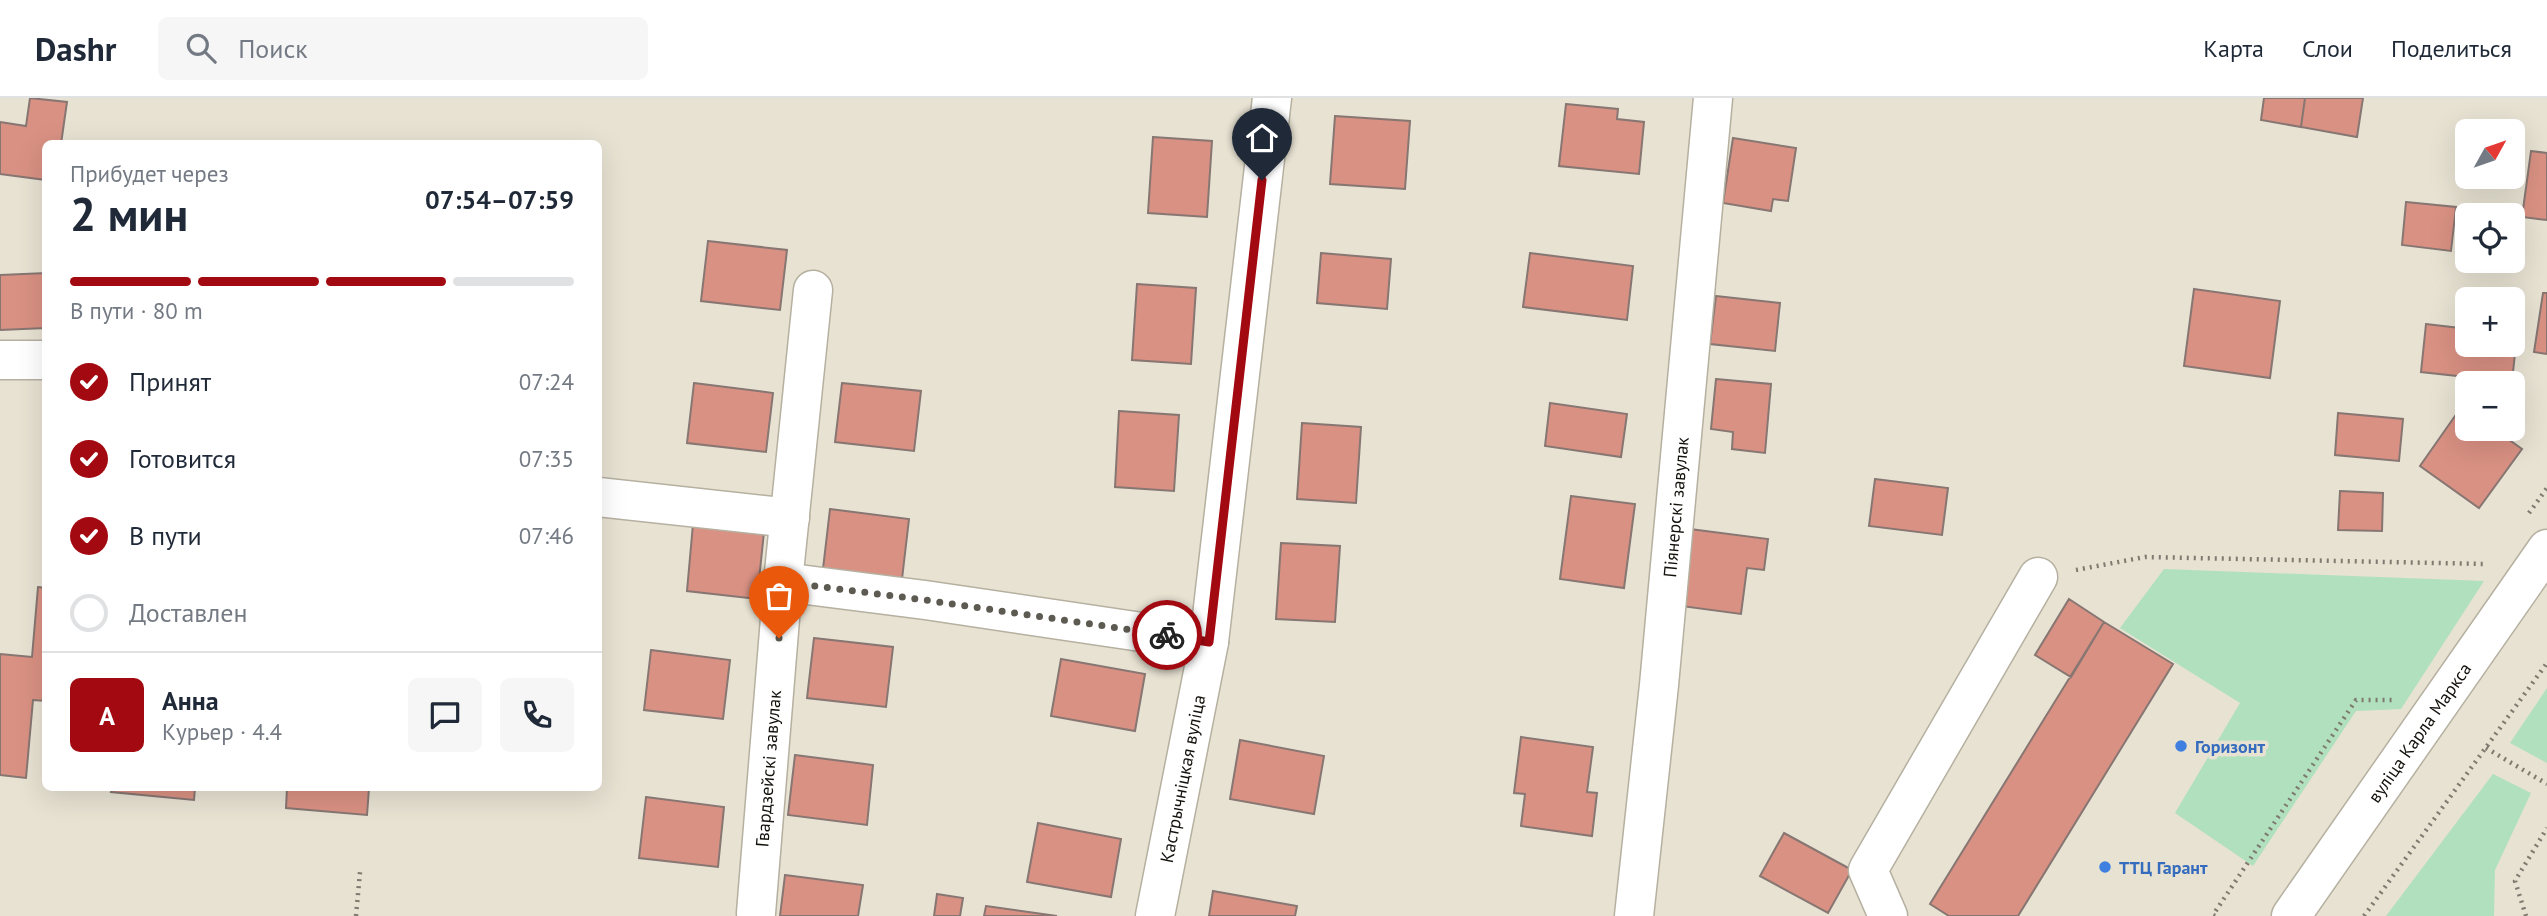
<!DOCTYPE html>
<html lang="ru">
<meta charset="utf-8">
<style>
body{margin:0;font-family:"PT Sans",sans-serif;background:#f6f6f7;color:#1f2937;height:100vh;display:flex;flex-direction:column;font-size:26px;white-space:nowrap}
*{box-sizing:border-box;margin:0}
p{font-size:23px;color:#747a83}
.icon{flex:none;width:38px;height:38px;fill:none;stroke:currentColor;stroke-width:2;stroke-linecap:round;stroke-linejoin:round}
.map{position:relative;flex:1;overflow:hidden}
.panel{position:absolute;left:42px;top:42px;width:560px;height:651px;display:flex;flex-direction:column;background:#fff;border-radius:10px;box-shadow:0 7px 28px #0002}
.panel>*{flex:none}
.needle{width:46px;rotate:50deg}
.tools{position:absolute;left:2455px;top:21px;display:grid;gap:14px}
.tools a{display:grid;place-items:center;width:70px;height:70px;border-radius:10px;background:#fff;box-shadow:0 7px 28px #0002;font-size:35px}
.pin{position:absolute;display:grid;place-items:center;width:60px;height:60px;color:#fff;margin:-72px -30px;border-radius:50% 50% 50% 0;rotate:-45deg;box-shadow:0 0 7px #0007}
.pin .icon{rotate:45deg}
.courier{position:absolute;display:grid;place-items:center;width:70px;height:70px;margin:-35px;border:5px solid #a30911;border-radius:50%;background:#fff;color:#222;box-shadow:0 2px 9px #0007}
.headline em{font-style:normal;font-weight:700}
.headline div{display:flex;flex-direction:column-reverse}
.headline{display:flex;align-items:center;justify-content:space-between;height:119px;padding:0 28px}
h1{font-size:46px;font-weight:700;line-height:52px}
.bar{display:grid;grid-template-columns:repeat(4,1fr);gap:10px 7px;align-content:center;height:84px;padding:0 28px}
.bar i{height:9px;border-radius:5px;background:#e0e1e3}
.bar .on{background:#a30911}
.bar p{grid-column:span 4}
.line{display:flex;align-items:center;gap:18px;padding:0 28px;border-top:2px solid #e0e1e3}
.line div{flex:1}
.round{display:grid;place-items:center;flex:none;width:74px;height:74px;border-radius:10px;background:#f6f6f7}
ol{padding:0 28px;list-style:none}
li{display:flex;align-items:center;gap:21px;height:77px}
li p{margin-inline-start:auto}
li .icon{padding:7px;border-radius:50%;background:#a30911;color:#fff;stroke-width:4}
li:last-child{color:#747a83}
li i{width:38px;height:38px;border:4px solid #e0e1e3;border-radius:50%}
header{display:flex;align-items:center;gap:42px;box-sizing:border-box;height:98px;padding:0 35px;background:#fff;border-bottom:2px solid #e0e1e3}
header strong{font-size:33px}
nav{display:flex;gap:38px;margin-inline-start:auto;font-size:24px}
.search{width:490px;height:63px;background:#f6f6f7;display:flex;align-items:center;gap:18px;box-sizing:border-box;padding:0 24px;border-radius:10px;color:#747a83;font-size:26px}
.map>svg:first-child{display:block}
</style>
<header>
<strong>Dashr</strong>
<div class="search"><svg class="icon" aria-label="search" viewBox="0 0 24 24"><circle cx="10" cy="10" r="6"/><path d="M15 15l6 6"/></svg>Поиск</div>
<nav><a>Карта</a><a>Слои</a><a>Поделиться</a></nav>
</header>
<div class="map">
<svg width="2547" height="818" viewBox="0 0 2547 818">
<rect width="100%" height="100%" fill="#e7e2d2"/>
<path fill="#b0e0be" d="M 2164,471 L 2484,483 L 2401,611 L 2356,613 L 2253,768 L 2175,715 L 2240,605 L 2120,530 Z
M 2547,590 L 2547,665 L 2510,645 Z
M 2493,676 L 2531,695 L 2495,772 L 2494,818 L 2386,818 Z"/>
<path fill="#d99183" stroke="#877672" stroke-width="2" d="M 30,0 L 67,4 L 61,46 L 46,46 L 46,82 L 0,76 L 0,24 L 26,28 Z
M 2264,0 L 2305,0 L 2301,29 L 2261,22 Z
M 2305,0 L 2363,0 L 2357,39 L 2301,29 Z
M 1566,6 L 1618,11 L 1617,21 L 1644,24 L 1639,76 L 1559,68 Z
M 1335,18 L 1410,23 L 1405,91 L 1330,86 Z
M 1153,39 L 1212,43 L 1207,119 L 1148,115 Z
M 1733,40 L 1796,50 L 1788,103 L 1773,101 L 1771,113 L 1723,105 Z
M 2531,53 L 2547,55 L 2547,122 L 2522,119 Z
M 2406,104 L 2456,109 L 2451,153 L 2402,147 Z
M 708,143 L 787,152 L 780,212 L 701,203 Z
M 1321,155 L 1391,161 L 1387,211 L 1317,205 Z
M 1530,155 L 1633,168 L 1627,222 L 1523,209 Z
M 46,175 L 46,230 L 0,232 L 0,177 Z
M 1137,186 L 1196,190 L 1191,266 L 1132,262 Z
M 2194,191 L 2280,203 L 2270,280 L 2184,268 Z
M 2543,195 L 2547,195 L 2547,256 L 2534,254 Z
M 1716,198 L 1780,205 L 1775,253 L 1710,246 Z
M 2426,226 L 2468,231 L 2468,247 L 2513,247 L 2513,236 L 2517,236 L 2512,284 L 2421,274 Z
M 1716,281 L 1771,286 L 1765,355 L 1732,351 L 1733,334 L 1711,331 Z
M 694,285 L 773,295 L 766,354 L 687,345 Z
M 842,285 L 921,293 L 914,353 L 835,344 Z
M 1550,305 L 1627,316 L 1621,359 L 1545,348 Z
M 2462,308 L 2468,312 L 2468,331 L 2494,331 L 2522,351 L 2479,410 L 2420,368 Z
M 1119,313 L 1179,317 L 1174,393 L 1115,389 Z
M 2338,315 L 2403,321 L 2399,363 L 2335,357 Z
M 1302,325 L 1361,329 L 1356,405 L 1297,401 Z
M 1875,381 L 1948,390 L 1942,437 L 1869,428 Z
M 2340,393 L 2383,395 L 2382,433 L 2338,432 Z
M 1571,398 L 1635,406 L 1624,490 L 1560,481 Z
M 830,411 L 909,421 L 902,481 L 823,471 Z
M 693,426 L 764,434 L 757,501 L 687,493 Z
M 1690,431 L 1768,441 L 1764,472 L 1747,470 L 1741,516 L 1681,508 Z
M 1281,445 L 1340,448 L 1335,524 L 1276,521 Z
M 38,489 L 46,490 L 46,603 L 33,602 L 26,680 L 0,677 L 0,556 L 32,559 Z
M 2069,501 L 2104,524 L 2071,579 L 2035,557 Z
M 2104,524 L 2173,566 L 2018,818 L 1949,818 L 1930,806 Z
M 814,540 L 893,549 L 886,609 L 807,600 Z
M 651,552 L 730,562 L 723,621 L 644,612 Z
M 1061,561 L 1145,576 L 1135,633 L 1051,618 Z
M 1521,639 L 1593,649 L 1587,694 L 1597,695 L 1592,738 L 1521,728 L 1525,696 L 1514,695 Z
M 1240,642 L 1324,658 L 1314,716 L 1230,701 Z
M 795,657 L 873,667 L 867,727 L 788,717 Z
M 112,690 L 195,690 L 194,702 L 111,694 Z
M 287,690 L 369,690 L 367,717 L 286,710 Z
M 646,699 L 724,709 L 718,769 L 639,760 Z
M 1038,725 L 1121,741 L 1111,799 L 1027,784 Z
M 1784,735 L 1852,772 L 1828,815 L 1760,778 Z
M 785,777 L 863,787 L 858,818 L 780,818 Z
M 1213,793 L 1297,808 L 1295,818 L 1209,818 Z
M 937,796 L 963,800 L 960,818 L 934,818 Z
M 986,808 L 1057,818 L 984,818 Z"/>
<g fill="none" stroke-linecap="round" stroke-linejoin="round">
<g stroke="#b5b0a0" stroke-width="41">
<g id="minor">
<path d="M 0,262 L 46,262"/>
<path d="M 598,399 L 790,420"/>
<path d="M 783,484 L 925,502 L 1209,544"/>
<path id="s1" d="M 756,815 L 783,484 L 813,192"/>
<path id="s2" d="M 1155,818 L 1209,544 L 1272,0"/>
<path id="s3" d="M 1634,818 L 1659,587 L 1713,0"/>
<path d="M 1888,818 L 1868,772 L 2038,479"/>
<path id="s4" d="M 2291,818 L 2547,451"/>
</g>
</g>
<path stroke="#7e7a70" stroke-width="4.5" stroke-dasharray="2 5" stroke-linecap="butt" d="M 2529,415 L 2547,390
M 2076,472 L 2145,459 L 2486,466
M 2486,650 L 2547,686
M 356,818 L 360,774
M 2215,818 L 2213,817 L 2356,602 L 2394,602
M 2364,818 L 2547,565
M 2526,818 L 2515,783 L 2547,730"/>
<use href="#minor" stroke="#fff" stroke-width="38"/>
</g>
<g fill="none" stroke-linecap="round" stroke-linejoin="round">
<path stroke="#5d5a51" stroke-width="7" stroke-dasharray="0 12.6" d="M 779,540 L 783,484 L 925,502 L 1167,537"/>
<path stroke="#a30911" stroke-width="9" d="M 1167,537 L 1209,544 L 1262,82"/>
</g>
<g fill="#3f7fe0" stroke="#e7e2d2" stroke-width="2.5">
<circle cx="2181" cy="648" r="7"/>
<circle cx="2105" cy="769" r="7"/>
</g>
<g text-anchor="middle" dominant-baseline="central" stroke-width="7" stroke-linejoin="round" paint-order="stroke">
<g font-size="18" fill="#13110c" stroke="#e7e2d2">
<text stroke="none"><textPath href="#s3" startOffset="411">Піянерскі завулак</textPath></text>
<text stroke="none"><textPath href="#s4" startOffset="224">вуліца Карла Маркса</textPath></text>
<text stroke="none"><textPath href="#s1" startOffset="145">Гвардзейскі завулак</textPath></text>
<text stroke="none"><textPath href="#s2" startOffset="140">Кастрычніцкая вуліца</textPath></text>
</g>
<g font-size="18" font-weight="bold" fill="#366cbe" stroke="#e7e2d2" text-anchor="start">
<text x="2195" y="648">Горизонт</text>
<text x="2119" y="769">ТТЦ Гарант</text>
</g>
</g>
</svg>
<div class="tools">
<a><svg class="needle" viewBox="-14 -14 28 28"><path d="M0-13l5 13h-10z" fill="#e53935"/><path d="M0 13l5-13h-10z" fill="#747a83"/></svg></a>
<a><svg class="icon" aria-label="locate" viewBox="0 0 24 24"><circle cx="12" cy="12" r="6"/><path d="M12 2v4M12 18v4M2 12h4M18 12h4"/></svg></a>
<a>+</a>
<a>−</a>
</div>
<div class="pin" style="left:779px;top:540px;background:#ea580c"><svg class="icon" aria-label="bag" viewBox="0 0 24 24"><path d="M5 8h14l-1 12H6zM9 8a3 3 0 0 1 6 0"/></svg></div>
<div class="pin" style="left:1262px;top:82px;background:#1f2937"><svg class="icon" aria-label="home" viewBox="0 0 24 24"><path d="M3 11l9-7 9 7M6 9v11h12V9"/></svg></div>
<div class="courier" style="left:1167px;top:537px"><svg class="icon" aria-label="bike" viewBox="0 0 24 24"><circle cx="6" cy="16" r="4"/><circle cx="18" cy="16" r="4"/><path d="M6 16l4-8h5l3 8M10 8l3 8H6M13 5h3"/></svg></div>
<section class="panel">
<div class="headline"><div><h1>2 мин</h1><p>Прибудет через</p></div><em>07:54–07:59</em></div>
<div class="bar"><i class="on"></i><i class="on"></i><i class="on"></i><i></i><p>В пути · 80 m</p></div>
<ol>
<li><svg class="icon" aria-label="check" viewBox="0 0 24 24"><path d="M5 12l5 5 9-10"/></svg>Принят<p>07:24</p></li>
<li><svg class="icon" aria-label="check" viewBox="0 0 24 24"><path d="M5 12l5 5 9-10"/></svg>Готовится<p>07:35</p></li>
<li><svg class="icon" aria-label="check" viewBox="0 0 24 24"><path d="M5 12l5 5 9-10"/></svg>В пути<p>07:46</p></li>
<li><i></i>Доставлен</li>
</ol>
<div class="line" style="height:126px"><b class="round" style="background:#a30911;color:#fff">А</b><div><b>Анна</b><p>Курьер · 4.4</p></div><a class="round"><svg class="icon" aria-label="chat" viewBox="0 0 24 24"><path d="M4 5h16v11H9l-5 4z"/></svg></a><a class="round"><svg class="icon" aria-label="phone" viewBox="0 0 24 24"><path d="M5 4h4l2 5-3 2q2 4 5 5l2-3 5 2v4C11 20 4 13 5 4z"/></svg></a></div>
</section>
</div>
